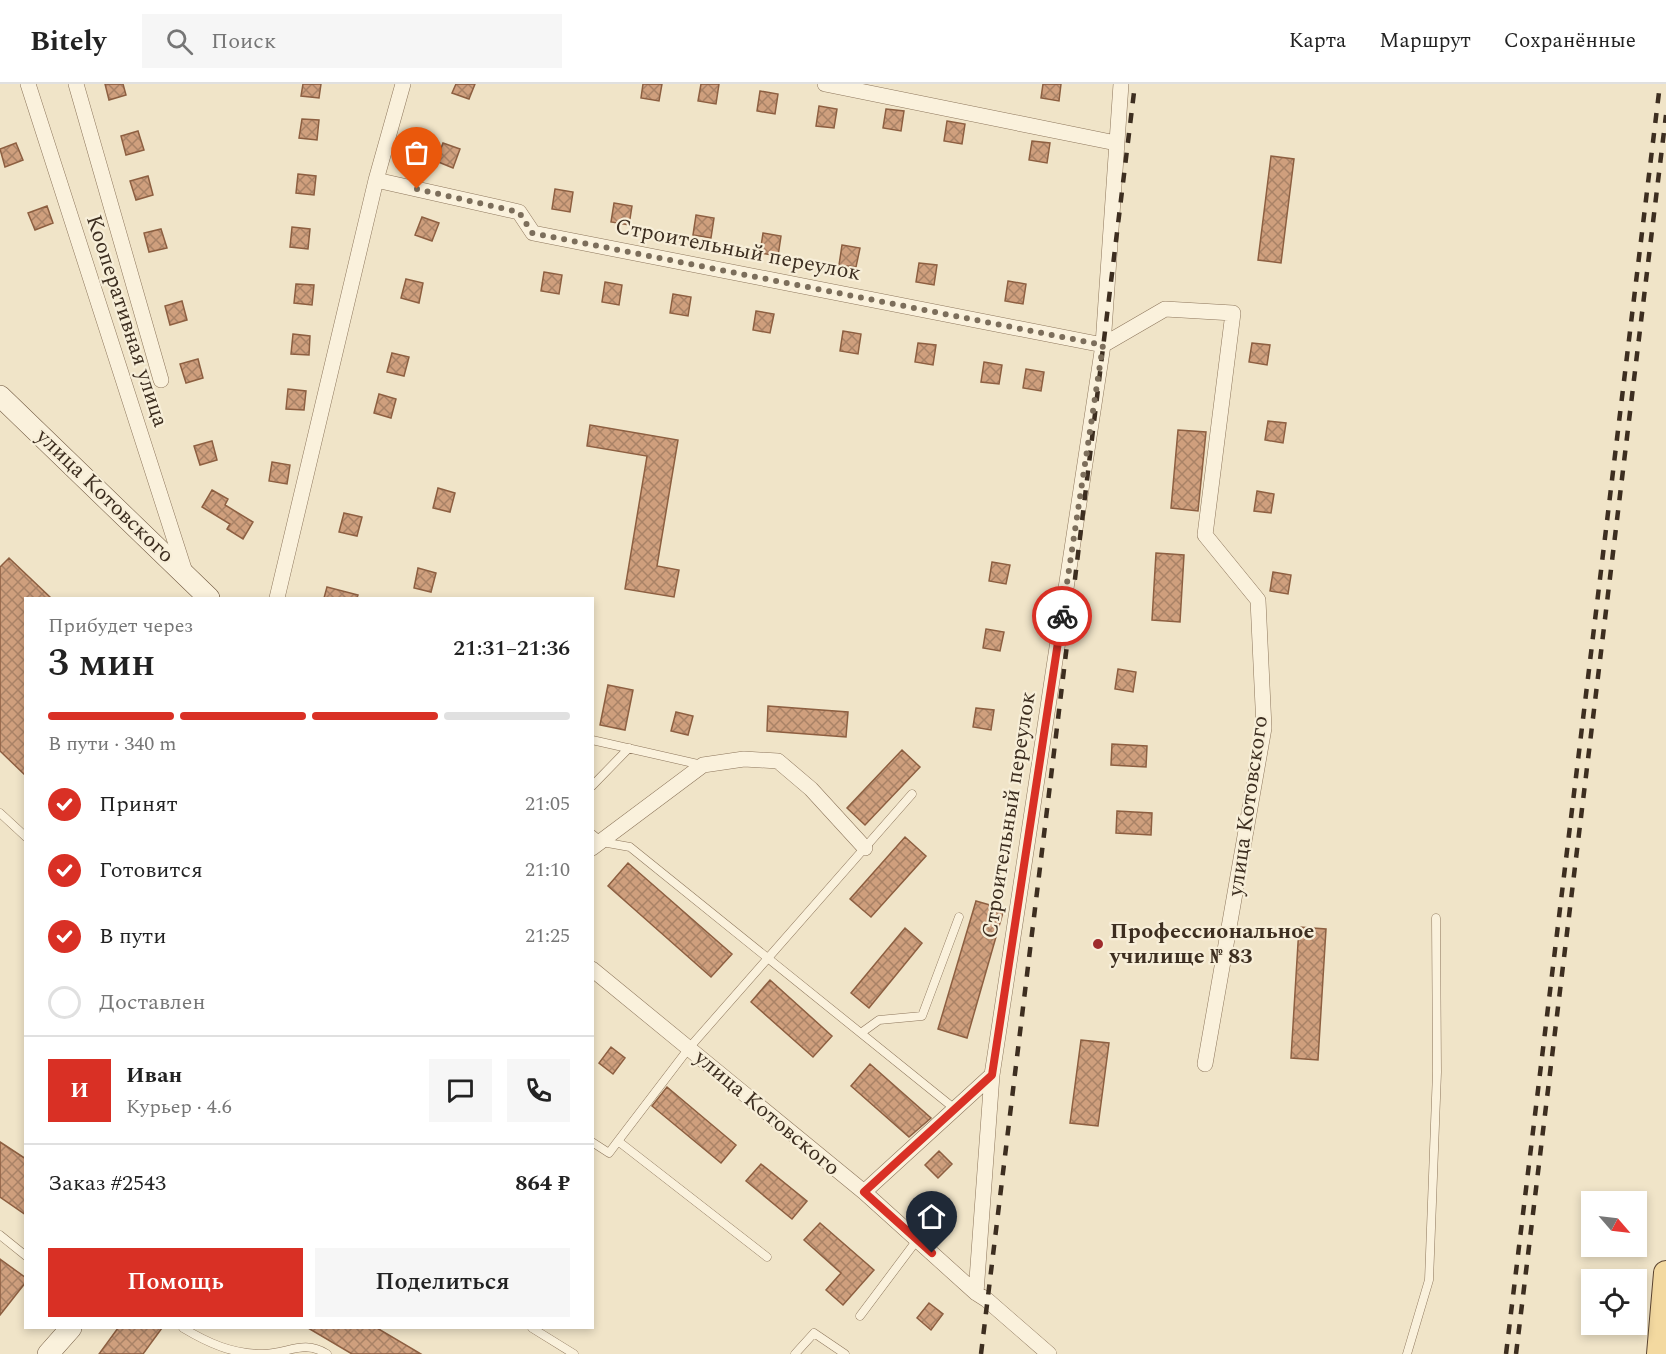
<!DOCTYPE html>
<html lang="ru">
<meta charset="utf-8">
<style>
body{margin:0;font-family:Spectral,serif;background:#f6f6f6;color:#222;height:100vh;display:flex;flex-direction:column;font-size:22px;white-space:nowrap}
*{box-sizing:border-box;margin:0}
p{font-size:20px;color:#767676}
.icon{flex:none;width:33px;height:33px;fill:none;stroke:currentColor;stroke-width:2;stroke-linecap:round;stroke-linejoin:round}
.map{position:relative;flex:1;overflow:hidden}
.sheet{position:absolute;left:24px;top:513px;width:570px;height:732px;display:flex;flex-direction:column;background:#fff;border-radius:0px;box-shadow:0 3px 9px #0003}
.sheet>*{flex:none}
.needle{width:39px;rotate:118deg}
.controls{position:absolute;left:1581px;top:1107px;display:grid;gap:12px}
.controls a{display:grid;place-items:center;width:66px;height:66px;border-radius:0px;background:#fff;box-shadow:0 3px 9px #0003;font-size:30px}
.pin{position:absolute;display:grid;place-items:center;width:51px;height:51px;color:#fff;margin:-62px -26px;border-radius:50% 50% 50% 0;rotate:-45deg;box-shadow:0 0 6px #0007}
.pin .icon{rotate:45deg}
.courier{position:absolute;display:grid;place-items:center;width:60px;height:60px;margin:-30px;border:4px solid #d93025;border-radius:50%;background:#fff;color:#222;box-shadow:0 2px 8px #0007}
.summary em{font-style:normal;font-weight:600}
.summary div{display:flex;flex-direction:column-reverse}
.summary{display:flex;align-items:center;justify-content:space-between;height:102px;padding:0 24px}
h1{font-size:39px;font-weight:600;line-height:45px}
.bar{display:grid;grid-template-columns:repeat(4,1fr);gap:9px 6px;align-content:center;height:72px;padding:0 24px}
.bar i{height:8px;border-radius:4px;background:#e0e0e0}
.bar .selected{background:#d93025}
.bar p{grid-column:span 4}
.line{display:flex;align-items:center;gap:15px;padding:0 24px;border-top:2px solid #e0e0e0}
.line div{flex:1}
.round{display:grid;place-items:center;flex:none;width:63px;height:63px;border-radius:0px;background:#f6f6f6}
ol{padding:0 24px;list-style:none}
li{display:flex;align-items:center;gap:18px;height:66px}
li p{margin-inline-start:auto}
li .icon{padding:6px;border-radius:50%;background:#d93025;color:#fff;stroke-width:4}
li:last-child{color:#767676}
li i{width:33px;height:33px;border:3px solid #e0e0e0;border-radius:50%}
.cta{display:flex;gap:12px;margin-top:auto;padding:12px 24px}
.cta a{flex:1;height:69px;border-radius:0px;background:#d93025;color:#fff;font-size:24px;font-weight:600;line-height:69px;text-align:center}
.cta a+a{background:#f6f6f6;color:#222}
header{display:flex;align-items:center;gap:36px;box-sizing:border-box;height:84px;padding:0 30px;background:#fff;border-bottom:2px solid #e0e0e0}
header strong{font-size:28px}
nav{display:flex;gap:33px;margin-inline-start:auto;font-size:21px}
.search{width:420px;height:54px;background:#f6f6f6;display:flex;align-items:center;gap:15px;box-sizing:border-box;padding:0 21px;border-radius:0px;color:#767676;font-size:22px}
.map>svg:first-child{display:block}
</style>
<header>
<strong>Bitely</strong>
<div class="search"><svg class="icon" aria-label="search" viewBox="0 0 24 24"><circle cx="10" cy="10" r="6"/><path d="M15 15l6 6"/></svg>Поиск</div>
<nav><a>Карта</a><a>Маршрут</a><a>Сохранённые</a></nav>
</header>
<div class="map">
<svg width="1666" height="1270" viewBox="0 0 1666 1270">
<defs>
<pattern id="building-cross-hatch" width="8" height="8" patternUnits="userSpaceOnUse" patternTransform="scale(1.5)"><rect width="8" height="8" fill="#cf9f7d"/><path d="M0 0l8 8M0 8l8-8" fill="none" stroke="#a98266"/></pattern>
</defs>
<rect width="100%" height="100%" fill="#f0e4c8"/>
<path fill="url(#building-cross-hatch)" stroke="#8d5f41" stroke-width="1.5" d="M 105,0 L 123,0 L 126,11 L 109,16 Z
M 303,0 L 321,0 L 319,14 L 301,12 Z
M 456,0 L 475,0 L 469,15 L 452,9 Z
M 643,0 L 662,0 L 659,17 L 641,14 Z
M 701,0 L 719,0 L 716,20 L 698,17 Z
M 1043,0 L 1061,0 L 1059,17 L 1041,14 Z
M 760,7 L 778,10 L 775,30 L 757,27 Z
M 819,22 L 837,25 L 834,44 L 816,42 Z
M 886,25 L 904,27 L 901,47 L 883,44 Z
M 302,35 L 319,36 L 317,56 L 299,54 Z
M 947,37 L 965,40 L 962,60 L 944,57 Z
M 138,47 L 144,66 L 126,71 L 121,52 Z
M 1032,57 L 1050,59 L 1047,79 L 1029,76 Z
M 16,59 L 23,76 L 5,83 L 0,65 Z
M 443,59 L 460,65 L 453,84 L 436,77 Z
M 1271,72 L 1294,75 L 1281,179 L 1258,176 Z
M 298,90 L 316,92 L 314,111 L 296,109 Z
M 148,92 L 153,111 L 136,116 L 130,97 Z
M 555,105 L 573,108 L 570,128 L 552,125 Z
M 614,119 L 632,122 L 629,141 L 611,138 Z
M 47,122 L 53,139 L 35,146 L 28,129 Z
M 696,131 L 714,134 L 711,154 L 693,151 Z
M 422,133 L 439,139 L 432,157 L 415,151 Z
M 292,143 L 310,145 L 308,165 L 290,163 Z
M 161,145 L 167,164 L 149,168 L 144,149 Z
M 763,149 L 781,152 L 778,172 L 760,169 Z
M 842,161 L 860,164 L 856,183 L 839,181 Z
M 919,179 L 937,181 L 934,201 L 916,198 Z
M 544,188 L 562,191 L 559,210 L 541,207 Z
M 406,195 L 423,199 L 419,219 L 401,214 Z
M 1008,197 L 1026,200 L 1023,220 L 1005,217 Z
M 605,198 L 622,201 L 619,221 L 602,218 Z
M 296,200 L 314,201 L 312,221 L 294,219 Z
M 673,210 L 691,213 L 688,232 L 670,229 Z
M 182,217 L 187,236 L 170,241 L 165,222 Z
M 756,227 L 774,230 L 770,249 L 753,246 Z
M 843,247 L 861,250 L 858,270 L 840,267 Z
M 293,250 L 310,252 L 309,271 L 291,270 Z
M 918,259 L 936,261 L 933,281 L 915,278 Z
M 1252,259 L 1270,261 L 1267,281 L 1249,278 Z
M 392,269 L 409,273 L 404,292 L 387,288 Z
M 198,275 L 203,294 L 186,299 L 180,280 Z
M 984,278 L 1002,281 L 999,300 L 981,298 Z
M 1026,285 L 1044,288 L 1041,307 L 1023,304 Z
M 288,305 L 306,307 L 304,326 L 286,325 Z
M 379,310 L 396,315 L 391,334 L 374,329 Z
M 1268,337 L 1286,339 L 1283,359 L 1265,356 Z
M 590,341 L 678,356 L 657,482 L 679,486 L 674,513 L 625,505 L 647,372 L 587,362 Z
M 1178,346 L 1206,348 L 1198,427 L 1171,424 Z
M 212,357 L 217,376 L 200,381 L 194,362 Z
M 272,378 L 290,381 L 287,400 L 269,397 Z
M 438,404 L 455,409 L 450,428 L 433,424 Z
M 212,406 L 228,415 L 225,421 L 253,438 L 243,455 L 227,445 L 230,440 L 202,423 Z
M 1257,407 L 1274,410 L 1271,429 L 1254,427 Z
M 344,429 L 362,433 L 357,452 L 339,448 Z
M 1156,469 L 1184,471 L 1180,538 L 1152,536 Z
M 9,474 L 51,514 L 26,514 L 26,692 L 0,667 L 0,483 Z
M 992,478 L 1010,481 L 1006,500 L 989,497 Z
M 418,484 L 436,489 L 431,508 L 414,504 Z
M 1273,488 L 1291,491 L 1288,510 L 1270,507 Z
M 327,503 L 358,511 L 357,514 L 324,514 Z
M 986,545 L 1004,548 L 1000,567 L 983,564 Z
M 1118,585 L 1136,588 L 1133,608 L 1115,605 Z
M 608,601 L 633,606 L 625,646 L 600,641 Z
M 768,622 L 848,628 L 846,653 L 767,647 Z
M 976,624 L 994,626 L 991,646 L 973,643 Z
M 676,628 L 693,632 L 688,651 L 671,647 Z
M 1112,660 L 1147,662 L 1146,683 L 1111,681 Z
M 902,666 L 920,683 L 865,741 L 847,724 Z
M 1117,727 L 1152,729 L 1151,751 L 1116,749 Z
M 905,753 L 926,772 L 871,833 L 850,815 Z
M 628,779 L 732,870 L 711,893 L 608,802 Z
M 976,817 L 1004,825 L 967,954 L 938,945 Z
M 1299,843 L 1326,845 L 1318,976 L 1291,974 Z
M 905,844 L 922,859 L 869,924 L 851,909 Z
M 770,896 L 832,952 L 813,973 L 751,918 Z
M 1081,956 L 1109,959 L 1098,1042 L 1070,1039 Z
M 611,963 L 625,974 L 613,990 L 599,979 Z
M 870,980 L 931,1034 L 909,1053 L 851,1002 Z
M 667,1003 L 736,1061 L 721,1079 L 652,1022 Z
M 0,1058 L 26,1075 L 26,1131 L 0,1113 Z
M 939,1067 L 952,1080 L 938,1094 L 925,1081 Z
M 761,1080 L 807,1117 L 792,1135 L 746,1097 Z
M 820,1139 L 874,1186 L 843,1221 L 826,1206 L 841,1189 L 804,1156 Z
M 0,1175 L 26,1194 L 26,1198 L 0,1231 Z
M 929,1219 L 943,1230 L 931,1246 L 917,1234 Z
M 118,1244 L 162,1244 L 143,1270 L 99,1270 Z
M 308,1244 L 377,1244 L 421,1270 L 352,1270 Z"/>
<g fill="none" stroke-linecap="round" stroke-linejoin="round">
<g stroke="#8d765c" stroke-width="9">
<path id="service" d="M 592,656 L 702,681
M 592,702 L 629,664
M 0,729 L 26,753
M 592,750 L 602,758 L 630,763 L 955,1025
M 861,949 L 879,936 L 922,932 L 959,833
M 592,1058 L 609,1069 L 618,1057
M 0,1151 L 26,1172
M 767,1173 L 618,1057 L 689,964 L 912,710
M 860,1232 L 917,1156
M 183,1244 C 208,1259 232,1270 263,1270 C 288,1270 303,1255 327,1270
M 532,1244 L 574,1270
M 795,1270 L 814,1249 L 845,1270
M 1407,1270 L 1429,1196 L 1437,988 L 1436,834"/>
</g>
<g stroke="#8d765c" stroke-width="16">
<path id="minor" d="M 28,0 L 185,488
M 76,0 L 161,296
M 825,0 L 1116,59
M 376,96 L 519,128 L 533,149 L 1103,261 L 1165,225 L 1233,229 L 1205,451 L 1258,516 L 1264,644 L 1205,980
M 277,514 L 376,96 L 403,0
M 592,764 L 703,681 L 744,675 L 778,677 L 811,705 L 865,764
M 592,885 L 864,1108 L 976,1209 L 987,1216 L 1049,1270
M 864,1108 L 992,991
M 976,1209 L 992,991 L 1103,261 L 1121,0"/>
</g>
<g stroke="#6f573f" stroke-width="22">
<path id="secondary" d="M 0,312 L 209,514
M 48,1270 L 71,1244"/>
</g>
<g stroke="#5b4430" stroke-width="26">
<path id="primary" d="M 1659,1270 L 1666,1189"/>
</g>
<use href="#service" stroke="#faf1dc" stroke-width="8"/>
<use href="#minor" stroke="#faf1dc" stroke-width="15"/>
<use href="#secondary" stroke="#faf1dc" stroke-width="21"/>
<use href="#primary" stroke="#f3d9a0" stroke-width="24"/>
<path stroke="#3d2e20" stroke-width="4.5" stroke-dasharray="10 10" stroke-linecap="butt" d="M 981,1270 L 1135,0
M 1506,1270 L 1660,0
M 1516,1270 L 1666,31"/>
</g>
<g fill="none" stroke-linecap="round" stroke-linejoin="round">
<path stroke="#7c6e5b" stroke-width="6" stroke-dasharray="0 10.8" d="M 417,105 L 519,128 L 532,149 L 1103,261 L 1062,532"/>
<path stroke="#d93025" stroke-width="8" d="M 932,1169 L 864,1108 L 992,991 L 1062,532"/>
</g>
<circle fill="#9e2a2b" stroke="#f7eed8" stroke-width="2" cx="1098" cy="860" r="6"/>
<g text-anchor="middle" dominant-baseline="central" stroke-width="4.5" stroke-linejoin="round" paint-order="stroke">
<g font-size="22" fill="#3d2e20" stroke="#f7eed8">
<text transform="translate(738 166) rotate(11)">Строительный переулок</text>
<text transform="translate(127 237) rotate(72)">Кооперативная улица</text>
<text transform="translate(105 412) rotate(44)">улица Котовского</text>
<text transform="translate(1248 722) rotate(-82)">улица Котовского</text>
<text transform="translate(1009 731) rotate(-81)">Строительный переулок</text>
<text transform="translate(767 1029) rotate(40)">улица Котовского</text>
</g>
<g font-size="22" font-weight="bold" fill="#3d2e20" stroke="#f7eed8" text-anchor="start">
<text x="1110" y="847">Профессиональное<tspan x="1110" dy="25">училище № 83</tspan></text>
</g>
</g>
</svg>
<div class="controls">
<a><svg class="needle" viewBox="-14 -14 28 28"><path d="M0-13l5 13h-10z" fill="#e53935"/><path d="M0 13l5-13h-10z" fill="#767676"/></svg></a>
<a><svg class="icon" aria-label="locate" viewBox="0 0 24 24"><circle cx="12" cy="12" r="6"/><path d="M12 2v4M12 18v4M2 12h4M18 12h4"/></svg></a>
</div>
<div class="pin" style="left:417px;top:105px;background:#ea580c"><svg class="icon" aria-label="bag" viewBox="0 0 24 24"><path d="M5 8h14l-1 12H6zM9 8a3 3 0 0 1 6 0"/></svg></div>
<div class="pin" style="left:932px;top:1169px;background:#1f2937"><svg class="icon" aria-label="home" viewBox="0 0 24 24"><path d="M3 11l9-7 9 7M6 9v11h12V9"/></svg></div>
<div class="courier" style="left:1062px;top:532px"><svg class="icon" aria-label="bike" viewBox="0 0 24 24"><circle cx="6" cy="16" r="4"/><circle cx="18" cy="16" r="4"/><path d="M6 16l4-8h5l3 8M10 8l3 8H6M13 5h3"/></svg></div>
<section class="sheet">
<div class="summary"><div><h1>3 мин</h1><p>Прибудет через</p></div><em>21:31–21:36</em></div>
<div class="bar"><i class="selected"></i><i class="selected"></i><i class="selected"></i><i></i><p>В пути · 340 m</p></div>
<ol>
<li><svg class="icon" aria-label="check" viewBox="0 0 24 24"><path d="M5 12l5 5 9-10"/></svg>Принят<p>21:05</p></li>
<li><svg class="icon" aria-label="check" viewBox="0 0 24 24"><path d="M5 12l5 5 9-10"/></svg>Готовится<p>21:10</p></li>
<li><svg class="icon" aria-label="check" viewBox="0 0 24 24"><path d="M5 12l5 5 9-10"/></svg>В пути<p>21:25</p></li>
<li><i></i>Доставлен</li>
</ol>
<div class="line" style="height:108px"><b class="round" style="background:#d93025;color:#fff">И</b><div><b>Иван</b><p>Курьер · 4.6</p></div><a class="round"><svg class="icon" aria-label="chat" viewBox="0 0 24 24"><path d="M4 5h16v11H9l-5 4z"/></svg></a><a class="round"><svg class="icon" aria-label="phone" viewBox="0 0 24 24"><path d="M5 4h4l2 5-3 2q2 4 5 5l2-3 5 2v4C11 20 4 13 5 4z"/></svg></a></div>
<div class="line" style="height:78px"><div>Заказ #2543</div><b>864 ₽</b></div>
<div class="cta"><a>Помощь</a><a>Поделиться</a></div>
</section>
</div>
